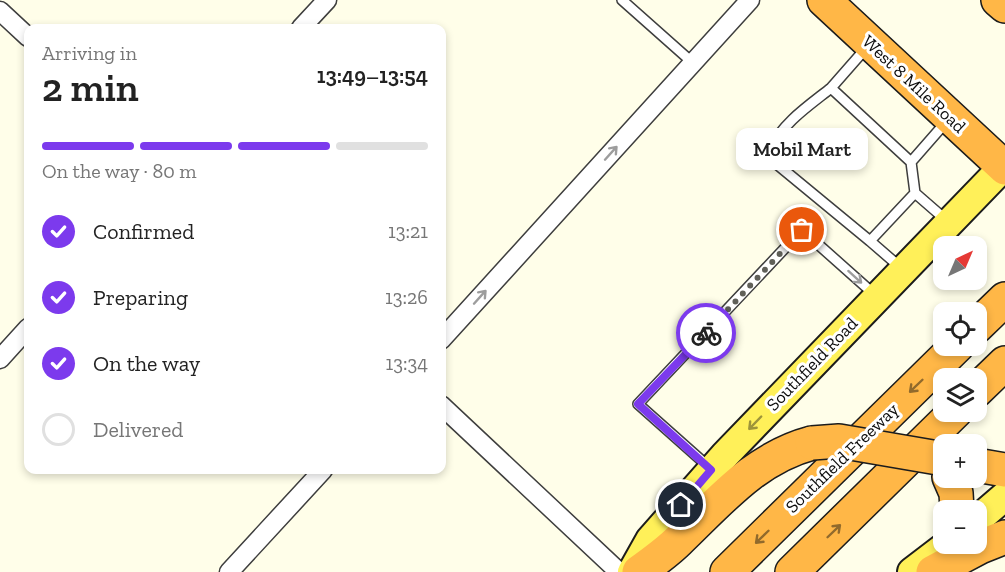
<!DOCTYPE html>
<meta charset="utf-8">
<style>
body{margin:0;font-family:"Zilla Slab",serif;background:#f6f6f6;color:#222;height:100vh;display:flex;flex-direction:column;font-size:22px;white-space:nowrap}
*{box-sizing:border-box;margin:0}
p{font-size:20px;color:#767676}
.icon{flex:none;width:33px;height:33px;fill:none;stroke:currentColor;stroke-width:2;stroke-linecap:round;stroke-linejoin:round}
.map{position:relative;flex:1;overflow:hidden}
.panel{position:absolute;left:24px;top:24px;width:422px;height:450px;display:flex;flex-direction:column;background:#fff;border-radius:12px;box-shadow:0 3px 9px #0003}
.panel>*{flex:none}
.needle{width:39px;rotate:44deg}
.controls{position:absolute;left:933px;top:236px;display:grid;gap:12px}
.controls a{display:grid;place-items:center;width:54px;height:54px;border-radius:12px;background:#fff;box-shadow:0 3px 9px #0003;font-size:30px}
.pin{position:absolute;display:grid;place-items:center;width:51px;height:51px;color:#fff;margin:-26px;border:3px solid #fff;border-radius:50%;box-shadow:0 2px 6px #0007}
.courier{position:absolute;display:grid;place-items:center;width:60px;height:60px;margin:-30px;border:4px solid #7c3aed;border-radius:50%;background:#fff;color:#222;box-shadow:0 2px 8px #0007}
.bubble{position:absolute;height:42px;border-radius:12px;background:#fff;box-shadow:0 3px 9px #0003;font-size:20px;font-weight:600;line-height:42px;text-align:center}
.headline em{font-style:normal;font-weight:600}
.headline div{display:flex;flex-direction:column-reverse}
.headline{display:flex;align-items:center;justify-content:space-between;height:102px;padding:0 18px}
h1{font-size:39px;font-weight:600;line-height:45px}
.bar{display:grid;grid-template-columns:repeat(4,1fr);gap:9px 6px;align-content:center;height:72px;padding:0 18px}
.bar i{height:8px;border-radius:4px;background:#e0e0e0}
.bar .selected{background:#7c3aed}
.bar p{grid-column:span 4}
ol{padding:0 18px;list-style:none}
li{display:flex;align-items:center;gap:18px;height:66px}
li p{margin-inline-start:auto}
li .icon{padding:6px;border-radius:50%;background:#7c3aed;color:#fff;stroke-width:4}
li:last-child{color:#767676}
li i{width:33px;height:33px;border:3px solid #e0e0e0;border-radius:50%}
.map>svg:first-child{display:block}
</style>
<div class="map">
<svg width="1005" height="572" viewBox="0 0 1005 572">
<rect width="100%" height="100%" fill="#fffee9"/>
<g fill="none" stroke-linecap="round" stroke-linejoin="round">
<g stroke="#3e3e3e" stroke-width="12">
<path id="lane" d="M 622,0 L 693,63
M 867,47 L 831,88 L 911,162 L 946,122
M 831,88 C 807,107 784,122 770,149 L 773,161 L 870,241
M 911,162 L 915,193 L 946,220
M 900,267 L 870,241 L 915,193
M 710,468 L 638,404 L 802,230 L 875,295"/>
</g>
<g stroke="#3e3e3e" stroke-width="21">
<path id="street" d="M 0,11 L 28,37
M 301,28 L 327,0
M 441,340 L 750,0
M 0,359 L 28,328
M 441,405 L 619,572
M 229,572 L 323,470"/>
</g>
<g stroke="#1c1c1c" stroke-width="32">
<path id="primary" d="M 976,521 L 1005,496
M 632,572 L 650,540 L 725,455 L 1005,165
M 912,572 L 950,543"/>
</g>
<g stroke="#1c1c1c" stroke-width="36">
<path id="highway" d="M 824,0 L 1005,168
M 998,0 L 1005,6
M 976,327 L 1005,299
M 976,391 L 1005,363
M 976,465 L 1005,470
M 949,477 L 956,493 L 957,510
M 639,572 C 653,562 667,552 679,540 C 720,501 755,458 812,443
M 727,572 L 958,345
M 792,572 L 956,411
M 933,572 L 980,547 L 1005,537"/>
</g>
<use href="#lane" stroke="#fff" stroke-width="9"/>
<use href="#street" stroke="#fff" stroke-width="18"/>
<use href="#primary" stroke="#fff059" stroke-width="28"/>
<use href="#highway" stroke="#ffb747" stroke-width="33"/>
<g stroke="#1c1c1c" stroke-width="36" stroke-linecap="butt">
<path id="highway-bridge" d="M 812,443 L 839,441 L 944,459"/>
</g>
<use href="#highway-bridge" stroke="#ffb747" stroke-width="33"/>
</g>
<defs><path id="oneway-shaft" d="M-6 0H5M1.5-3L5.5 0L1.5 3" fill="none" stroke-width="1.6" stroke-linecap="round" stroke-linejoin="round" transform="scale(1.5)"/></defs>
<g stroke="#9d9d9d">
<use href="#oneway-shaft" transform="translate(611 153) rotate(-48)"/>
<use href="#oneway-shaft" transform="translate(855 277) rotate(42)"/>
<use href="#oneway-shaft" transform="translate(480 297) rotate(-48)"/>
</g>
<g stroke="#916a2c">
<use href="#oneway-shaft" transform="translate(916 386) rotate(136)"/>
<use href="#oneway-shaft" transform="translate(834 531) rotate(-44)"/>
<use href="#oneway-shaft" transform="translate(762 537) rotate(136)"/>
</g>
<use stroke="#9d943a" href="#oneway-shaft" transform="translate(755 423) rotate(134)"/>
<g fill="none" stroke-linecap="round" stroke-linejoin="round">
<path stroke="#606059" stroke-width="6" stroke-dasharray="0 10.8" d="M 706,333 L 802,230"/>
<path stroke="#7c3aed" stroke-width="8" d="M 681,505 L 711,470 L 638,404 L 706,333"/>
</g>
<g text-anchor="middle" dominant-baseline="central" stroke-width="6" stroke-linejoin="round" paint-order="stroke">
<g font-size="18" fill="#0b0b0b" stroke="#fff">
<text transform="translate(914 84) rotate(43)">West 8 Mile Road</text>
<text transform="translate(812 364) rotate(-46)">Southfield Road</text>
<text transform="translate(842 458) rotate(-44)">Southfield Freeway</text>
</g>
</g>
</svg>
<div class="controls">
<a><svg class="needle" viewBox="-14 -14 28 28"><path d="M0-13l5 13h-10z" fill="#e53935"/><path d="M0 13l5-13h-10z" fill="#767676"/></svg></a>
<a><svg class="icon" aria-label="locate" viewBox="0 0 24 24"><circle cx="12" cy="12" r="6"/><path d="M12 2v4M12 18v4M2 12h4M18 12h4"/></svg></a>
<a><svg class="icon" aria-label="layers" viewBox="0 0 24 24"><path d="M12 4l9 5-9 5-9-5zM3 14l9 5 9-5"/></svg></a>
<a>+</a>
<a>−</a>
</div>
<div class="pin" style="left:802px;top:230px;background:#ea580c"><svg class="icon" aria-label="bag" viewBox="0 0 24 24"><path d="M5 8h14l-1 12H6zM9 8a3 3 0 0 1 6 0"/></svg></div>
<div class="pin" style="left:681px;top:505px;background:#1f2937"><svg class="icon" aria-label="home" viewBox="0 0 24 24"><path d="M3 11l9-7 9 7M6 9v11h12V9"/></svg></div>
<div class="courier" style="left:706px;top:333px"><svg class="icon" aria-label="bike" viewBox="0 0 24 24"><circle cx="6" cy="16" r="4"/><circle cx="18" cy="16" r="4"/><path d="M6 16l4-8h5l3 8M10 8l3 8H6M13 5h3"/></svg></div>
<div class="bubble" style="left:736px;top:128px;width:132px">Mobil Mart</div>
<section class="panel">
<div class="headline"><div><h1>2 min</h1><p>Arriving in</p></div><em>13:49–13:54</em></div>
<div class="bar"><i class="selected"></i><i class="selected"></i><i class="selected"></i><i></i><p>On the way · 80 m</p></div>
<ol>
<li><svg class="icon" aria-label="check" viewBox="0 0 24 24"><path d="M5 12l5 5 9-10"/></svg>Confirmed<p>13:21</p></li>
<li><svg class="icon" aria-label="check" viewBox="0 0 24 24"><path d="M5 12l5 5 9-10"/></svg>Preparing<p>13:26</p></li>
<li><svg class="icon" aria-label="check" viewBox="0 0 24 24"><path d="M5 12l5 5 9-10"/></svg>On the way<p>13:34</p></li>
<li><i></i>Delivered</li>
</ol>
</section>
</div>
